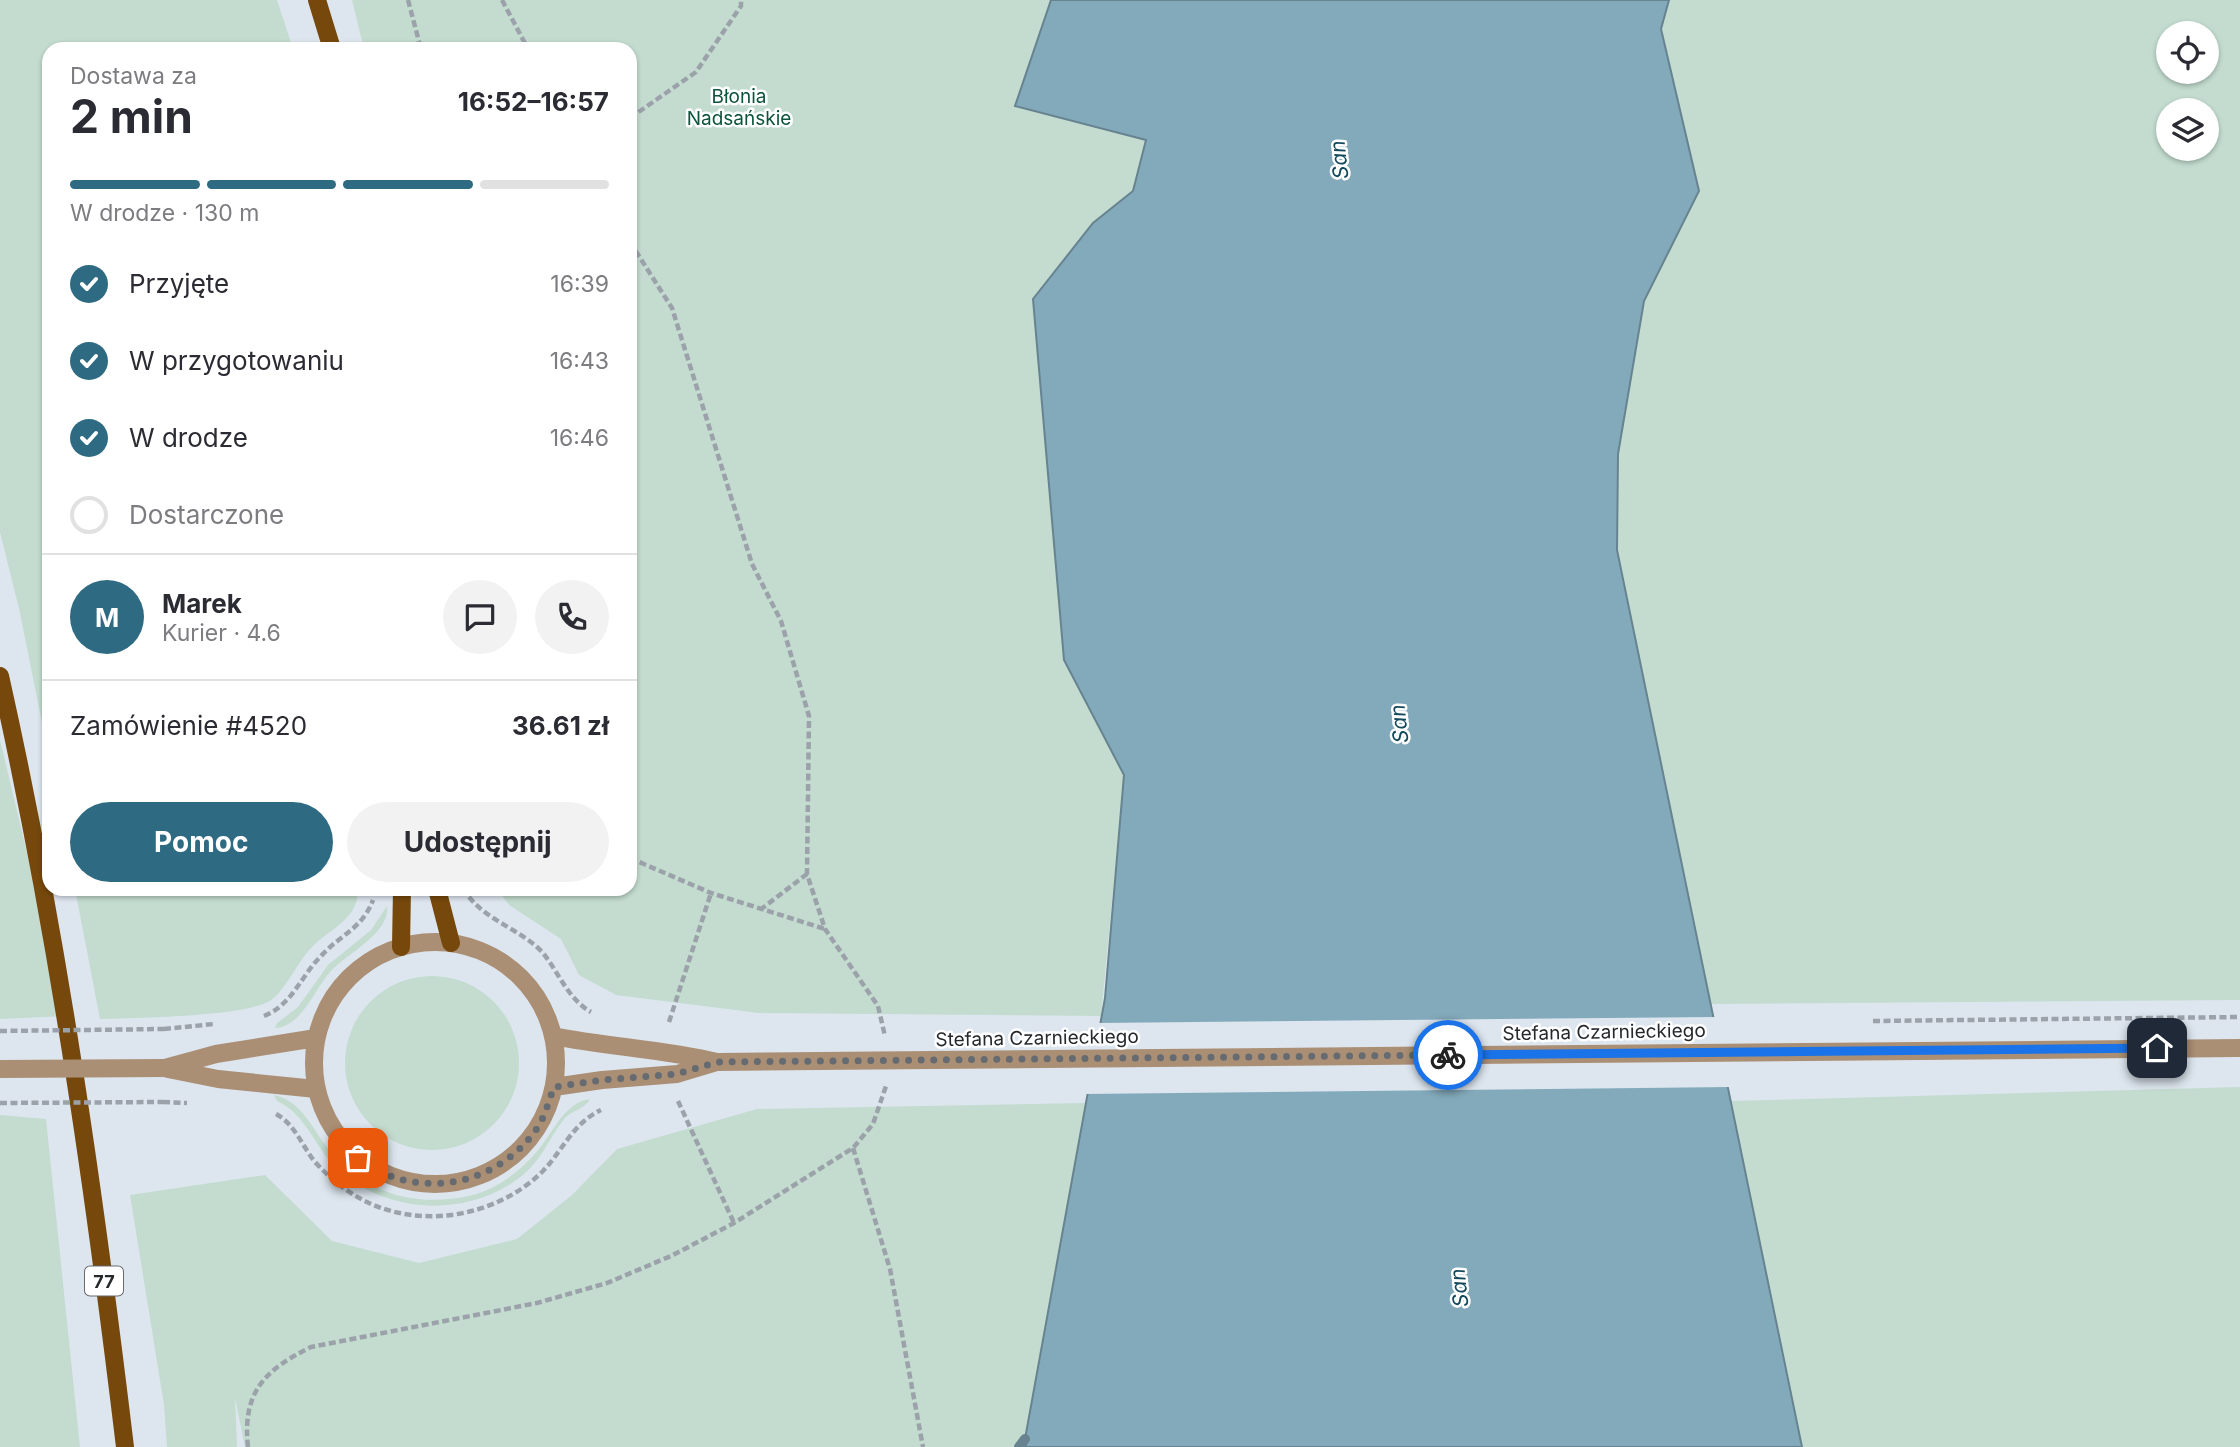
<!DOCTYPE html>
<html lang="pl">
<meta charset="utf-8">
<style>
body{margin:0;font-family:Inter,sans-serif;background:#f2f2f3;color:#2b2b33;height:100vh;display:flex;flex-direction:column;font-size:26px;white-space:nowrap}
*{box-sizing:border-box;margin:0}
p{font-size:23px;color:#7c7c81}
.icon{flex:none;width:38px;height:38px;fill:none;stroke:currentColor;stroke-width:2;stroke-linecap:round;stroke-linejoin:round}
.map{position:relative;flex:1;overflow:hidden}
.details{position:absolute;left:42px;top:42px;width:595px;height:854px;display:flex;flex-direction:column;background:#fff;border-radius:21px;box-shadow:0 2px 5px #0004}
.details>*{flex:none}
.controls{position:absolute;left:2156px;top:21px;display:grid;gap:14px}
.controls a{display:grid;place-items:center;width:63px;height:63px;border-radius:50%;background:#fff;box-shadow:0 2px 5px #0004;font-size:35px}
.pin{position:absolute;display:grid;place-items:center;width:60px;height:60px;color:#fff;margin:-30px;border-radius:14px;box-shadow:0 4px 10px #0006}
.courier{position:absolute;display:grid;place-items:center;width:70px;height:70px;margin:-35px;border:5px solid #1a73e8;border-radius:50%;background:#fff;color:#222;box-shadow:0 2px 9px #0007}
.head em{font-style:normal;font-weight:700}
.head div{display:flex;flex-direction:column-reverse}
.head{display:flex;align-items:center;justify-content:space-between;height:119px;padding:0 28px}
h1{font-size:46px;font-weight:700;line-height:52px}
.bar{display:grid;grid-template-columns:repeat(4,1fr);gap:10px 7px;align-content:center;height:84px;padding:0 28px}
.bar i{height:9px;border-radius:5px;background:#e1e1e2}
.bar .on{background:#2e6b82}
.bar p{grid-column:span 4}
.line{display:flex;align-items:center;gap:18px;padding:0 28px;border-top:2px solid #e1e1e2}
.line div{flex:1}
.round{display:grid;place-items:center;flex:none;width:74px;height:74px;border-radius:37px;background:#f2f2f3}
ol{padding:0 28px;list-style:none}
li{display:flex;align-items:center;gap:21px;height:77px}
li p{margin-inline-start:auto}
li .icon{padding:7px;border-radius:50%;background:#2e6b82;color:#fff;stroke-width:4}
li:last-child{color:#7c7c81}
li i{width:38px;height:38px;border:4px solid #e1e1e2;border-radius:50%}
.button{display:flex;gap:14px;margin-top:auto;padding:14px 28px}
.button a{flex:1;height:80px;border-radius:42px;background:#2e6b82;color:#fff;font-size:28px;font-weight:700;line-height:80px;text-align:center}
.button a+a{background:#f2f2f3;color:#2b2b33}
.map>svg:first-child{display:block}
</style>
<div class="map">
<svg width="2240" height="1447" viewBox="0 0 2240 1447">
<rect width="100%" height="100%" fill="#dde6ef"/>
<path fill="#c3dccf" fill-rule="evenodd" d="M 0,0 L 277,0 L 293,49 L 49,49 L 49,758 L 20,613 L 0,532 Z
M 352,0 L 1051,0 L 1016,106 L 1146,139 L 1133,191 L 1093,223 L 1064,660 L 1124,775 L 1101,1016 L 759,1013 L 616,995 L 579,975 L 561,939 L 509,905 L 497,889 L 630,889 L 630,49 L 364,49 Z
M 1669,0 L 2240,0 L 2240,1000 L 1711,1004 L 1617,550 L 1618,454 L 1644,301 L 1699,191 L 1661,29 ZM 2168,33 L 2207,33 L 2207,72 L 2168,72 ZM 2168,110 L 2207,110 L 2207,149 L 2168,149 Z
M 0,740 L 66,1016 L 0,1019 Z
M 75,889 L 358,889 C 359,918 332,928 314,945 C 297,961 287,989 271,1000 C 247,1017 133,1018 100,1019 Z
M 387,906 C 391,932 347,954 331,971 C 315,988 302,1027 275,1028 L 277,1023 L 298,1007 L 328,965 L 371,930 Z
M345 1063a87 87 0 1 1 174 0a87 87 0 1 1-174 0Z
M 2240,1087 L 2240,1447 L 1802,1447 L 1730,1101 Z
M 274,1095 C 301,1101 311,1126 326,1146 C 362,1192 412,1208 469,1196 C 497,1189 520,1172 539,1149 C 554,1131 564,1103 590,1099 C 585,1109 573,1110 565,1118 C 550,1136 543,1158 524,1174 C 472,1218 391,1215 340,1172 C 316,1151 307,1114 277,1101 Z
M 1086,1103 L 1025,1439 L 1026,1447 L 245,1447 L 235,1398 L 237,1447 L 167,1447 L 164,1405 L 130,1195 L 265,1175 L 332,1241 L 419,1263 L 517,1239 L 572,1195 L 617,1149 L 757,1109 Z
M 0,1115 L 46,1119 L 80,1447 L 0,1447 Z"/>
<path fill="#83aabb" stroke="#678390" stroke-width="2" d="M 1051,0 L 1669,0 L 1661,29 L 1699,191 L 1644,301 L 1618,454 L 1617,550 L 1802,1447 L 1026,1447 L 1025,1439 L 1105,998 L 1124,775 L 1064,660 L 1033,299 L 1093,223 L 1133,191 L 1146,140 L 1015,106 Z"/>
<path fill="#dde6ef" d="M 1717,1017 L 1731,1087 L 1084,1094 L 1096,1023 Z"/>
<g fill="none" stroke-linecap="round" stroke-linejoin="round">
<path stroke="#678390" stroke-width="10" d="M 1019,1447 L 1025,1439"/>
<path stroke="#9ba2a9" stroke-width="4.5" stroke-dasharray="7 3.5" stroke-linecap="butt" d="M 408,0 L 421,49
M 502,0 L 528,49
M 630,118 L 696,72 L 741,6 L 741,0
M 630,242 L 672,308 L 752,564 L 781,621 L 809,716 L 807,874 L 825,929 L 878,1006 L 885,1036
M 630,858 L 711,893 L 825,929
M 469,897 C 489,922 522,930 543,953 C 559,973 568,999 591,1012
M 760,910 L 807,874
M 264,1016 C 292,1005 301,976 321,956 C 341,934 362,929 373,900
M 669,1022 L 711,893
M 164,1029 L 214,1024
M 678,1101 L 734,1223
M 163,1102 L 187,1103
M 276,1114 C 295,1124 302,1146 315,1162 C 326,1174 338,1185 351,1193 C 410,1232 494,1220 543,1171 C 563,1150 573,1123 601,1110
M 853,1148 L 890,1269 L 923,1447
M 248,1447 C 242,1393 264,1370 311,1347 L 537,1303 L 607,1283 L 671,1256 L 734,1223 L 853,1148 L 873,1124 L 886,1086"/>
<path stroke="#aa8f75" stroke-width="18" d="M314 1063a121 121 0 1 1 242 0a121 121 0 1 1-242 0Z
M 553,1036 C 608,1047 663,1049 717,1062
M 165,1068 L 216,1054 L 316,1038
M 168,1069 L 218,1079 L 316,1089
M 554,1087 L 602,1080 L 677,1074 L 717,1062"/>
<path stroke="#76480c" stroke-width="18" d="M 317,0 L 332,49
M 0,676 C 57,930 94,1188 125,1447
M 437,889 L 451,943
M 401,947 L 402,889"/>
<path stroke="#9ba2a9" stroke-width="4.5" stroke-dasharray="7 3.5" stroke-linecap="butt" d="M 1873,1021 L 2240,1017
M 0,1031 L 164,1029
M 0,1103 L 163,1102"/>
<path stroke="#aa8f75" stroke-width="18" d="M 717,1062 L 2240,1048
M 0,1069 L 165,1068"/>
</g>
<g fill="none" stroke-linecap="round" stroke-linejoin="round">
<path stroke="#656b70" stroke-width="7" stroke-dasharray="0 12.6" d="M 358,1158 C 370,1164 383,1174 396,1178 C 450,1194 506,1174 538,1127 C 545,1116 549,1100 554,1087 L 602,1080 L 677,1074 L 717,1062 L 1448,1055"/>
<path stroke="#1a73e8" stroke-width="9" d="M 1448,1055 L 2157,1048"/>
</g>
<g text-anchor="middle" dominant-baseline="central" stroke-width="5" stroke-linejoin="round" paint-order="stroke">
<rect fill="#fff" stroke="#66696b" stroke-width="2" x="85" y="1266.5" width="38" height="29" rx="5"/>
<g font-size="18" font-weight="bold" fill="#25292c">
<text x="104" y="1281">77</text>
</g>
<g font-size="19" fill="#0c543b" stroke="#fff">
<text x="739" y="96">Błonia<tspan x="739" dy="22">Nadsańskie</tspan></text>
</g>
<g font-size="19" fill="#25292c" stroke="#fff">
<text transform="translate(1604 1032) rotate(-1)">Stefana Czarnieckiego</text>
<text transform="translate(1037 1038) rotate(-1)">Stefana Czarnieckiego</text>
</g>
<g font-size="21" font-style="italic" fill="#12485c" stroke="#fff">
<text transform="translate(1339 160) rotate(-96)">San</text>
<text transform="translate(1399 724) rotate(-96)">San</text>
<text transform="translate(1459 1288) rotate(-96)">San</text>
</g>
</g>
</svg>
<div class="controls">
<a><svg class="icon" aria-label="locate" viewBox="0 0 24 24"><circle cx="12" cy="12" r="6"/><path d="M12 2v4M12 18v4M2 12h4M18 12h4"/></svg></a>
<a><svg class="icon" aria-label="layers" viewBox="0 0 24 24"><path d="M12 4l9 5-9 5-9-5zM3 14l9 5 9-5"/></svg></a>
</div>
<div class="pin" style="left:358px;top:1158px;background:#ea580c"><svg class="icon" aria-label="bag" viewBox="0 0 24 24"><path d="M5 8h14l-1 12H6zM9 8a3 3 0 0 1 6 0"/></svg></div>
<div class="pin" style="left:2157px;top:1048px;background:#1f2937"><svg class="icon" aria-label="home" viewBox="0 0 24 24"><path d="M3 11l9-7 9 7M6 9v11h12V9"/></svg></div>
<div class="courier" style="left:1448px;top:1055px"><svg class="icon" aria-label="bike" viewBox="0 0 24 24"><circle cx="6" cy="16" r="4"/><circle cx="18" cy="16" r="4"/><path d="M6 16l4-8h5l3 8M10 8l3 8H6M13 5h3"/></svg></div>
<section class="details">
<div class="head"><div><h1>2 min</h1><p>Dostawa za</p></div><em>16:52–16:57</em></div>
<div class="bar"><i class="on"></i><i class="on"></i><i class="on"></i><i></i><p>W drodze · 130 m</p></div>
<ol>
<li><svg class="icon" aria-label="check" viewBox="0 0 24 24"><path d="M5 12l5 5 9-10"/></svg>Przyjęte<p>16:39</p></li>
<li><svg class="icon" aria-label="check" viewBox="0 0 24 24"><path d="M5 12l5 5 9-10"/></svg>W przygotowaniu<p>16:43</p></li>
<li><svg class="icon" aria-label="check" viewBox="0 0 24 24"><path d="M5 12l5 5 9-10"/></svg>W drodze<p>16:46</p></li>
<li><i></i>Dostarczone</li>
</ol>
<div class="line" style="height:126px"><b class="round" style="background:#2e6b82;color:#fff">M</b><div><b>Marek</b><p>Kurier · 4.6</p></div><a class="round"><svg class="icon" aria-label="chat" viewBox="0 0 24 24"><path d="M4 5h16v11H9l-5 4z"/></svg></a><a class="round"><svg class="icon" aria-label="phone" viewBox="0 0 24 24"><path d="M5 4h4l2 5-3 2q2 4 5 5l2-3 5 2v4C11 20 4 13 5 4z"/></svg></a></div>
<div class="line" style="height:91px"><div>Zamówienie #4520</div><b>36.61 zł</b></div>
<div class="button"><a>Pomoc</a><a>Udostępnij</a></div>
</section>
</div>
